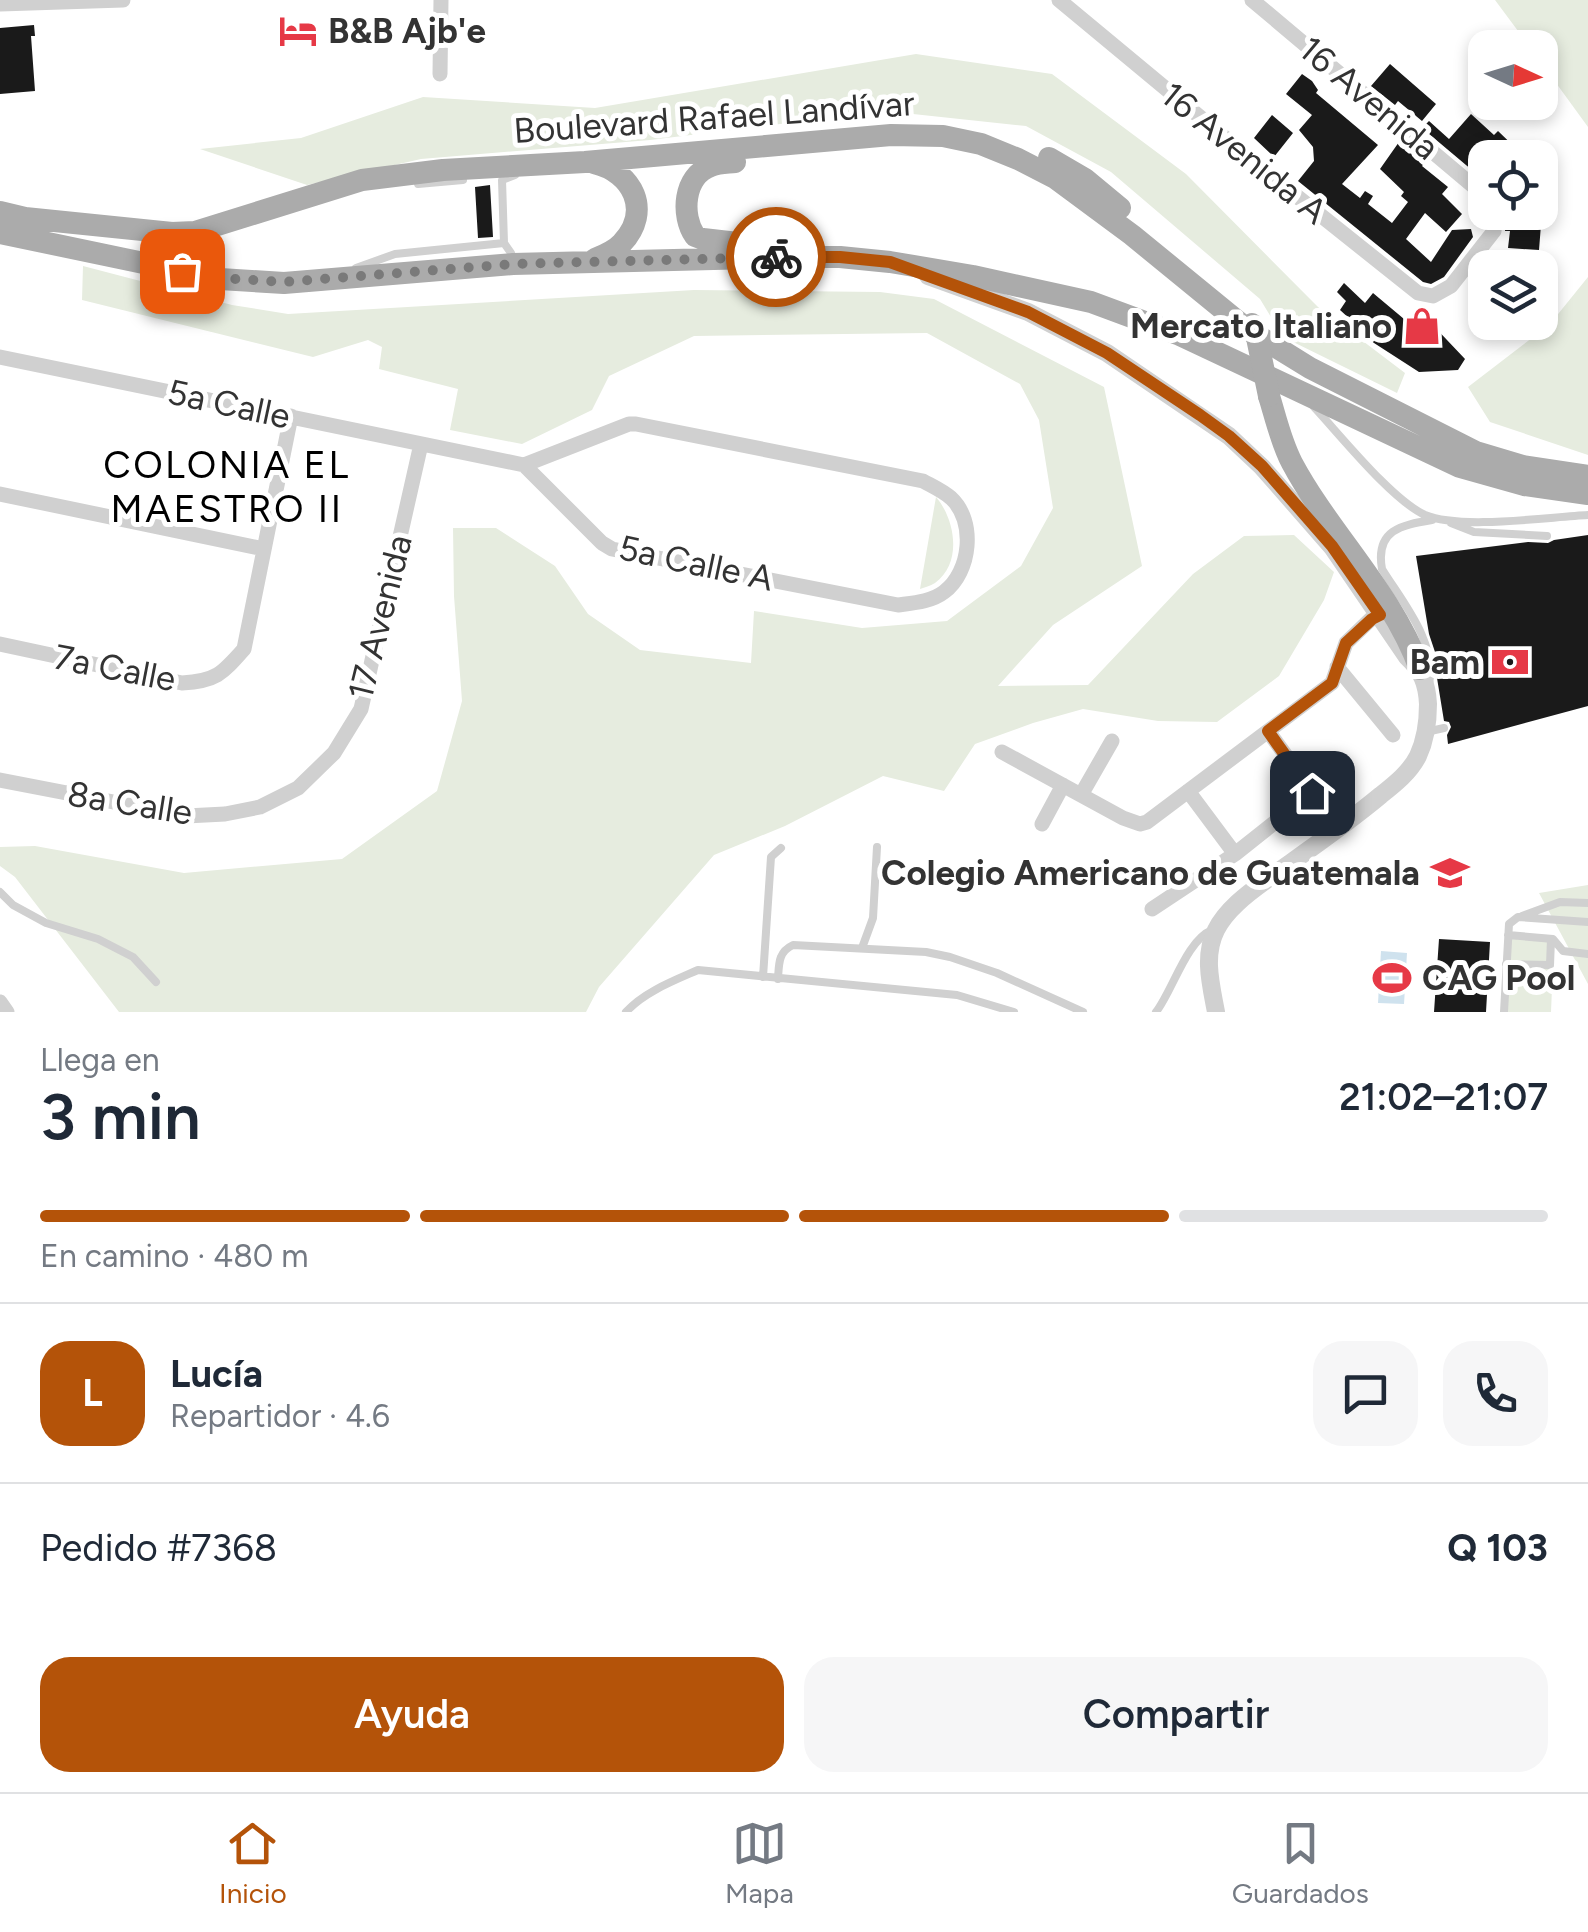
<!DOCTYPE html>
<html lang="es">
<meta charset="utf-8">
<style>
body{margin:0;font-family:Figtree,sans-serif;background:#f6f6f7;color:#1f2937;height:100vh;display:flex;flex-direction:column;font-size:38px;white-space:nowrap}
*{box-sizing:border-box;margin:0}
p{font-size:32px;color:#747a83}
.icon{flex:none;width:55px;height:55px;fill:none;stroke:currentColor;stroke-width:2;stroke-linecap:round;stroke-linejoin:round}
.map{position:relative;height:1012px;overflow:hidden}
.side{display:flex;flex-direction:column;background:#fff;flex:1}
.side>*{flex:none}
.needle{width:65px;rotate:94deg}
.tools{position:absolute;left:1468px;top:30px;display:grid;gap:20px}
.tools a{display:grid;place-items:center;width:90px;height:90px;border-radius:20px;background:#fff;box-shadow:0 5px 15px #0003;font-size:50px}
.pin{position:absolute;display:grid;place-items:center;width:85px;height:85px;color:#fff;margin:-42px;border-radius:20px;box-shadow:0 5px 15px #0006}
.courier{position:absolute;display:grid;place-items:center;width:100px;height:100px;margin:-50px;border:8px solid #b45309;border-radius:50%;background:#fff;color:#222;box-shadow:0 2px 12px #0007}
.headline em{font-style:normal;font-weight:600}
.headline div{display:flex;flex-direction:column-reverse}
.headline{display:flex;align-items:center;justify-content:space-between;height:170px;padding:0 40px}
h1{font-size:65px;font-weight:600;line-height:75px}
.bar{display:grid;grid-template-columns:repeat(4,1fr);gap:15px 10px;align-content:center;height:120px;padding:0 40px}
.bar i{height:12px;border-radius:8px;background:#e0e1e3}
.bar .current{background:#b45309}
.bar p{grid-column:span 4}
.line{display:flex;align-items:center;gap:25px;padding:0 40px;border-top:2px solid #e0e1e3}
.line div{flex:1}
.round{display:grid;place-items:center;flex:none;width:105px;height:105px;border-radius:30px;background:#f6f6f7}
.primary-button{display:flex;gap:20px;margin-top:auto;padding:20px 40px}
.primary-button a{flex:1;height:115px;border-radius:30px;background:#b45309;color:#fff;font-size:40px;font-weight:600;line-height:115px;text-align:center}
.primary-button a+a{background:#f6f6f7;color:#1f2937}
.tabs{display:flex;justify-content:space-around;align-items:center;height:140px;border-top:2px solid #e0e1e3;background:#fff;font-size:28px;color:#747a83}
.tabs a{display:grid;justify-items:center;gap:5px}
.tabs .current{color:#b45309}
.map>svg:first-child{display:block}
</style>
<div class="map">
<svg width="1588" height="1012" viewBox="0 0 1588 1012">
<rect width="100%" height="100%" fill="#fff"/>
<path fill="#e6ecdf" d="M 1495,0 L 1588,0 L 1588,127 L 1540,61 L 1540,48 L 1530,47 Z
M 916,54 L 1052,74 L 1186,174 L 1318,307 L 1405,373 L 1397,393 L 1283,337 L 1260,299 L 1111,172 L 1026,126 L 885,111 L 650,140 L 421,159 L 307,185 L 200,149 L 301,138 L 423,97 L 595,108 Z
M 83,266 L 232,305 L 288,314 L 694,290 L 880,292 L 934,299 L 1104,387 L 1142,566 L 1053,625 L 998,686 L 1088,685 L 1193,574 L 1244,536 L 1294,535 L 1334,572 L 1324,600 L 1279,676 L 1217,722 L 1158,721 L 1083,709 L 1033,723 L 975,744 L 944,791 L 883,776 L 785,826 L 714,855 L 599,987 L 586,1012 L 119,1012 L 15,877 L 0,866 L 0,847 L 35,846 L 184,873 L 342,859 L 437,791 L 462,701 L 454,596 L 453,528 L 496,528 L 555,566 L 588,614 L 640,650 L 751,663 L 754,611 L 862,628 L 947,621 L 1021,566 L 1053,508 L 1039,420 L 1020,384 L 927,333 L 694,336 L 609,376 L 592,410 L 522,444 L 450,430 L 458,389 L 379,369 L 382,347 L 368,340 L 313,357 L 82,300 Z
M 1588,277 L 1588,455 L 1490,422 L 1468,387 L 1550,324 Z
M 936,497 C 955,519 963,563 935,583 C 930,586 925,587 920,589 Z
M 1588,885 L 1588,984 L 1539,893 Z
M 1506,937 L 1554,939 L 1551,1012 L 1503,1012 Z"/>
<path fill="#cfe2ee" d="M 1381,951 L 1407,953 L 1404,1004 L 1378,1003 Z"/>
<path fill="#1a1a1a" d="M 34,25 L 35,36 L 31,36 L 35,91 L 0,94 L 0,28 Z
M 1390,64 L 1436,104 L 1422,121 L 1398,101 L 1395,105 L 1371,86 Z
M 1302,74 L 1312,81 L 1318,90 L 1316,93 L 1378,145 L 1342,184 L 1360,198 L 1365,191 L 1373,196 L 1368,204 L 1392,223 L 1408,202 L 1401,196 L 1404,192 L 1380,169 L 1399,142 L 1405,147 L 1407,145 L 1426,161 L 1422,166 L 1448,187 L 1442,194 L 1462,214 L 1446,232 L 1425,213 L 1406,239 L 1431,262 L 1452,230 L 1471,229 L 1473,237 L 1444,277 L 1431,284 L 1423,282 L 1298,181 L 1314,161 L 1313,147 L 1299,130 L 1312,115 L 1286,94 Z
M 1471,114 L 1494,135 L 1498,131 L 1526,158 L 1485,158 L 1485,181 L 1422,128 L 1429,121 L 1449,139 Z
M 1272,115 L 1293,133 L 1274,157 L 1254,138 Z
M 490,185 L 493,237 L 478,238 L 475,187 Z
M 1510,212 L 1542,212 L 1539,250 L 1508,248 L 1510,231 L 1505,231 L 1506,214 Z
M 1344,283 L 1365,303 L 1373,293 L 1404,319 L 1429,321 L 1465,359 L 1458,370 L 1419,372 L 1374,343 L 1349,322 L 1351,320 L 1340,310 L 1346,301 L 1337,292 Z
M 1588,535 L 1588,706 L 1448,744 L 1447,735 L 1451,727 L 1449,722 L 1444,721 L 1437,678 L 1435,652 L 1429,634 L 1416,556 L 1528,542 L 1548,543 L 1554,540 Z
M 1439,939 L 1490,942 L 1486,1012 L 1434,1012 Z"/>
<g fill="none" stroke-linecap="round" stroke-linejoin="round">
<path stroke="#d0d0d0" stroke-width="8" d="M 418,184 L 463,180
M 513,259 L 511,253 L 504,243 L 502,180 L 515,175
M 356,268 L 395,254 L 504,243
M 1314,407 C 1341,436 1392,500 1425,515 C 1461,530 1547,517 1588,515
M 1451,523 L 1474,532 L 1547,536
M 1429,684 C 1437,642 1403,603 1382,569 C 1375,530 1401,525 1432,520
M 1426,732 L 1444,728
M 0,892 L 13,905 L 46,923 L 98,939 L 133,957 L 156,982
M 1522,916 L 1560,902 L 1588,903
M 1508,935 L 1553,939 L 1563,951 L 1588,954
M 862,948 L 873,918 L 877,847
M 1506,964 L 1550,965 L 1551,939
M 763,977 L 771,857 L 781,848
M 778,979 C 779,964 778,952 793,945 L 926,952 L 950,957 L 997,973 L 1083,1012
M 626,1012 C 644,992 673,981 698,970 L 957,995 L 1014,1012
M 1156,1012 C 1173,990 1186,941 1212,930
M 1504,1012 L 1509,924 L 1518,917 L 1588,922"/>
<path stroke="#d0d0d0" stroke-width="15" d="M 1059,0 L 1259,166 L 1418,293 L 1433,296 L 1451,286 L 1494,231 L 1495,213
M 1252,0 L 1485,196
M 0,4 L 123,0
M 440,74 L 441,0
M 0,357 L 524,465 L 629,424 L 636,424 L 923,481 C 932,486 943,491 951,498 C 976,521 971,572 944,592 C 931,602 913,603 898,605 L 612,549 L 602,543 L 524,465
M 0,494 L 264,549
M 0,644 L 182,683 C 216,681 222,674 244,649 L 291,416
M 1337,667 L 1393,735
M 1268,731 L 1319,801
M 1002,752 L 1123,818 L 1140,824 L 1147,822 L 1332,683 L 1346,643 L 1371,619 L 1380,615
M 0,780 L 186,816 L 225,814 L 260,807 L 298,788 L 334,753 L 361,709 L 421,444
M 1081,795 L 1112,741
M 1042,824 L 1063,785
M 1235,854 L 1312,793
M 1152,909 L 1235,854 L 1188,791
M 0,1002 L 7,1012"/>
<path stroke="#d0d0d0" stroke-width="18" d="M 928,276 L 1028,312 L 1107,353 L 1229,436 L 1262,467 L 1332,547 L 1407,657 C 1422,671 1427,684 1428,704 C 1428,721 1425,741 1418,756 C 1410,772 1395,784 1381,795 C 1344,826 1304,853 1265,881 C 1247,894 1226,910 1216,930 C 1203,956 1211,985 1216,1012"/>
<path stroke="#ababab" stroke-width="22" d="M 1049,158 L 1085,179 L 1120,208
M 735,162 C 727,163 718,163 711,166 C 683,176 681,216 695,236 L 703,239 L 755,245
M 594,163 C 633,172 652,211 622,243 C 615,251 605,255 595,259
M 0,212 L 25,218 L 172,233 L 195,232 L 362,180 L 443,170 L 585,162 L 891,135 L 943,136 L 981,144 L 1018,159 L 1055,178 L 1132,235 L 1247,329 L 1310,368 L 1476,452 L 1523,466 L 1588,476
M 0,233 L 220,279 L 284,283 L 513,264 L 789,257 L 840,257 L 890,262 L 973,276 L 1091,302 L 1180,335 L 1460,467 L 1524,485 L 1588,494
M 1269,396 C 1276,419 1281,442 1292,463 C 1330,534 1392,592 1420,669"/>
<path stroke="#ababab" stroke-width="22" d="M 1252,324 L 1256,333 L 1269,396"/>
</g>
<g fill="none" stroke-linecap="round" stroke-linejoin="round">
<path stroke="#7a7a7a" stroke-width="10" stroke-dasharray="0 18" d="M 182,271 L 220,278 L 284,282 L 514,264 L 776,257"/>
<path stroke="#b45309" stroke-width="12" d="M 776,257 L 840,257 L 890,262 L 1028,312 L 1107,353 L 1200,415 L 1229,436 L 1262,466 L 1332,546 L 1380,615 L 1372,619 L 1346,643 L 1332,683 L 1268,731 L 1312,793"/>
</g>
<defs>
<g id="hotel-bare" transform="scale(3)"><path d="M-6-4.5h1.5V1H6V5H4.5V3h-9V5H-6ZM-4 0a1.8 1.8 0 1 1 3.6 0ZM.5 0V-2.5h3Q6-2.5 6 0Z" fill="#e63946" stroke="#fff" stroke-width="2.5" paint-order="stroke"/></g>
<g id="shop-bare" transform="scale(3)"><path d="M-5-2.5h2.3a2.7 3.5 0 0 1 5.4 0H5L5.5 6h-11ZM-1.5-2.5h3a1.5 2.3 0 0 0-3 0Z" fill="#e63946" stroke="#fff" stroke-width="2.5" paint-order="stroke"/></g>
<g id="bank-bare" transform="scale(3)"><path d="M-6-4H6V4H-6ZM0-2.3a2.3 2.3 0 1 0 0 4.6a2.3 2.3 0 1 0 0-4.6Z" fill="#e63946" stroke="#fff" stroke-width="2.5" paint-order="stroke"/></g>
<g id="school-bare" transform="scale(3)"><path d="M0-5L7-2L0 1L-7-2ZM-4 1L0 2.5L4 1V4Q0 6-4 4Z" fill="#e63946" stroke="#fff" stroke-width="2.5" paint-order="stroke"/></g>
<g id="stadium-bare" transform="scale(3)"><path d="M0-5a6.5 5 0 1 0 0 10a6.5 5 0 1 0 0-10ZM-3.5-1.8h7v3.6h-7Z" fill="#e63946" stroke="#fff" stroke-width="2.5" paint-order="stroke"/></g>
</defs>
<g fill-rule="evenodd">
<use href="#hotel-bare" x="298" y="31"/>
<use href="#shop-bare" x="1422" y="326"/>
<use href="#bank-bare" x="1510" y="662"/>
<use href="#school-bare" x="1450" y="873"/>
<use href="#stadium-bare" x="1392" y="978"/>
</g>
<g text-anchor="middle" dominant-baseline="central" stroke-width="10" stroke-linejoin="round" paint-order="stroke">
<g font-size="35" font-weight="bold" fill="#333" stroke="#fff" text-anchor="end">
<text x="328" y="31" text-anchor="start">B&amp;B Ajb'e</text>
<text x="1392" y="326">Mercato Italiano</text>
<text x="1480" y="662">Bam</text>
<text x="1420" y="873">Colegio Americano de Guatemala</text>
<text x="1422" y="978" text-anchor="start">CAG Pool</text>
</g>
<g font-size="35" fill="#333" stroke="#fff">
<text transform="translate(1369 98) rotate(40)">16 Avenida</text>
<text transform="translate(714 117) rotate(-4)">Boulevard Rafael Landívar</text>
<text transform="translate(1244 153) rotate(39)">16 Avenida A</text>
<text transform="translate(229 404) rotate(12)">5a Calle</text>
<text transform="translate(696 563) rotate(12)">5a Calle A</text>
<text transform="translate(380 617) rotate(-76)">17 Avenida</text>
<text transform="translate(115 668) rotate(11)">7a Calle</text>
<text transform="translate(130 803) rotate(9)">8a Calle</text>
</g>
<g font-size="38" letter-spacing="2.5" fill="#000" stroke="#fff">
<text x="227" y="465">COLONIA EL<tspan x="227" dy="44">MAESTRO II</tspan></text>
</g>
</g>
</svg>
<div class="tools">
<a><svg class="needle" viewBox="-14 -14 28 28"><path d="M0-13l5 13h-10z" fill="#e53935"/><path d="M0 13l5-13h-10z" fill="#747a83"/></svg></a>
<a><svg class="icon" aria-label="locate" viewBox="0 0 24 24"><circle cx="12" cy="12" r="6"/><path d="M12 2v4M12 18v4M2 12h4M18 12h4"/></svg></a>
<a><svg class="icon" aria-label="layers" viewBox="0 0 24 24"><path d="M12 4l9 5-9 5-9-5zM3 14l9 5 9-5"/></svg></a>
</div>
<div class="pin" style="left:182px;top:271px;background:#ea580c"><svg class="icon" aria-label="bag" viewBox="0 0 24 24"><path d="M5 8h14l-1 12H6zM9 8a3 3 0 0 1 6 0"/></svg></div>
<div class="pin" style="left:1312px;top:793px;background:#1f2937"><svg class="icon" aria-label="home" viewBox="0 0 24 24"><path d="M3 11l9-7 9 7M6 9v11h12V9"/></svg></div>
<div class="courier" style="left:776px;top:257px"><svg class="icon" aria-label="bike" viewBox="0 0 24 24"><circle cx="6" cy="16" r="4"/><circle cx="18" cy="16" r="4"/><path d="M6 16l4-8h5l3 8M10 8l3 8H6M13 5h3"/></svg></div>
</div>
<section class="side">
<div class="headline"><div><h1>3 min</h1><p>Llega en</p></div><em>21:02–21:07</em></div>
<div class="bar"><i class="current"></i><i class="current"></i><i class="current"></i><i></i><p>En camino · 480 m</p></div>
<div class="line" style="height:180px"><b class="round" style="background:#b45309;color:#fff">L</b><div><b>Lucía</b><p>Repartidor · 4.6</p></div><a class="round"><svg class="icon" aria-label="chat" viewBox="0 0 24 24"><path d="M4 5h16v11H9l-5 4z"/></svg></a><a class="round"><svg class="icon" aria-label="phone" viewBox="0 0 24 24"><path d="M5 4h4l2 5-3 2q2 4 5 5l2-3 5 2v4C11 20 4 13 5 4z"/></svg></a></div>
<div class="line" style="height:130px"><div>Pedido #7368</div><b>Q 103</b></div>
<div class="primary-button"><a>Ayuda</a><a>Compartir</a></div>
</section>
<nav class="tabs">
<a class="current"><svg class="icon" aria-label="home" viewBox="0 0 24 24"><path d="M3 11l9-7 9 7M6 9v11h12V9"/></svg>Inicio</a>
<a><svg class="icon" aria-label="map" viewBox="0 0 24 24"><path d="M3 6l6-2 6 2 6-2v14l-6 2-6-2-6 2zM9 4v14M15 6v14"/></svg>Mapa</a>
<a><svg class="icon" aria-label="saved" viewBox="0 0 24 24"><path d="M7 4h10v16l-5-4-5 4z"/></svg>Guardados</a>
</nav>
